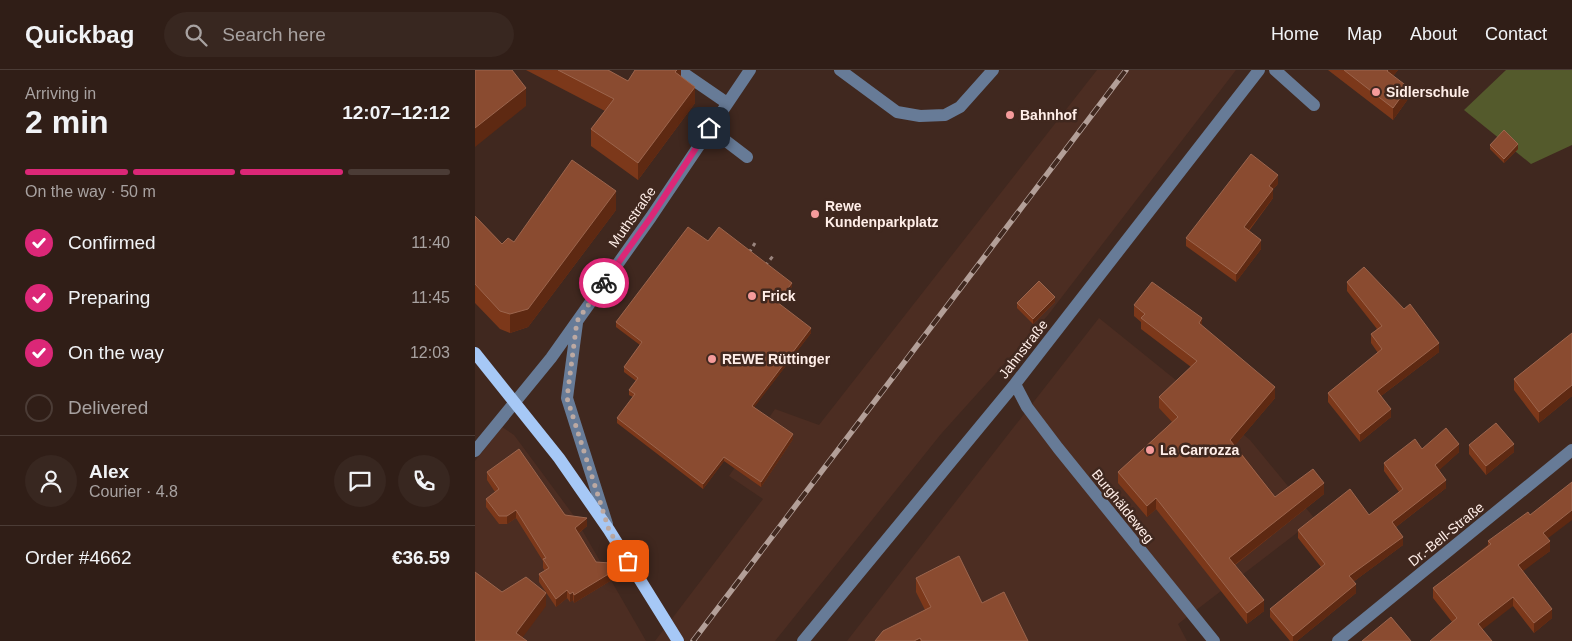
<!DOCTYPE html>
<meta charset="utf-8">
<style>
body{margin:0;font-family:Helvetica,sans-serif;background:#382720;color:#f1f3f6;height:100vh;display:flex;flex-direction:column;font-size:19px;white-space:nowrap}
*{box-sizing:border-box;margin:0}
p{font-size:16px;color:#a8a2a1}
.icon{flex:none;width:28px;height:28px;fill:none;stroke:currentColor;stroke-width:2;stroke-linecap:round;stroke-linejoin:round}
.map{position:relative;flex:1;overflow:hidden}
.drawer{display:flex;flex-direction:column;background:#301e17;width:475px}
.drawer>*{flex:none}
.pin{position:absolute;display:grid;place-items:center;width:42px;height:42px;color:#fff;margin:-21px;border-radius:10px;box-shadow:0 2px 8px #0006}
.courier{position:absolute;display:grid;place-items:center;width:50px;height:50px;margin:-25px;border:4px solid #db2777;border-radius:50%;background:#fff;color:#222;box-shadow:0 1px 6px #0007}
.headline em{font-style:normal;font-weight:700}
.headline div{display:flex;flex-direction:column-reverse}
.headline{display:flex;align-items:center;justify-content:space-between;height:85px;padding:0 25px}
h1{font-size:32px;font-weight:700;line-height:38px}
.bar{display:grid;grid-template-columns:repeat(4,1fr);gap:8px 5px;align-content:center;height:60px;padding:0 25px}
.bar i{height:6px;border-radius:4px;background:#4b3c36}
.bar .on{background:#db2777}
.bar p{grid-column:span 4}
.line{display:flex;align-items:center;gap:12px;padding:0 25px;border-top:1px solid #4b3c36}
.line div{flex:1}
.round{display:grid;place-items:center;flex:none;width:52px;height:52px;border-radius:26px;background:#382720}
ol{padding:0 25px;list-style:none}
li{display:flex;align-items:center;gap:15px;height:55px}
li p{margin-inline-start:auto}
li .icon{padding:5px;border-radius:50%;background:#db2777;color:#fff;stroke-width:4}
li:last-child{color:#a8a2a1}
li i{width:28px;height:28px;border:2px solid #4b3c36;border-radius:50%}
header{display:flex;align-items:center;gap:30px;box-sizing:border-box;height:70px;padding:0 25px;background:#301e17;border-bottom:1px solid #4b3c36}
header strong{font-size:24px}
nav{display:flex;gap:28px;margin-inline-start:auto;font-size:18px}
.search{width:350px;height:45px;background:#382720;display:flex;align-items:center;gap:12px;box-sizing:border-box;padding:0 18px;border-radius:28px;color:#a8a2a1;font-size:19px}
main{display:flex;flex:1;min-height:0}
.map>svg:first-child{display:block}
</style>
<header>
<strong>Quickbag</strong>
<div class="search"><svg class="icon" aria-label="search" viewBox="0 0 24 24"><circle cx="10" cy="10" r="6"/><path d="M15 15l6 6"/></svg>Search here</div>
<nav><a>Home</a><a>Map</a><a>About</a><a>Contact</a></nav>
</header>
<main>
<section class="drawer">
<div class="headline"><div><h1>2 min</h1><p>Arriving in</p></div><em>12:07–12:12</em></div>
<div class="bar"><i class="on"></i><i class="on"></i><i class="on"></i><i></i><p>On the way · 50 m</p></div>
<ol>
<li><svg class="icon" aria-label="check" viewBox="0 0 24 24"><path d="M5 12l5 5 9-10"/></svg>Confirmed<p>11:40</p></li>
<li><svg class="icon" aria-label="check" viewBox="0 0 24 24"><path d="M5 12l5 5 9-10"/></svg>Preparing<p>11:45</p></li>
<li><svg class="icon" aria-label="check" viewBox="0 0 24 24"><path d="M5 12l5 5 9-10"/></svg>On the way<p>12:03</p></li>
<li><i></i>Delivered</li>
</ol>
<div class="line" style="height:90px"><a class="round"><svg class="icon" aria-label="person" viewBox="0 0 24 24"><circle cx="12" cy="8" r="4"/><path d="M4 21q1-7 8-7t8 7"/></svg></a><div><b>Alex</b><p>Courier · 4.8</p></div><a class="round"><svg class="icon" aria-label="chat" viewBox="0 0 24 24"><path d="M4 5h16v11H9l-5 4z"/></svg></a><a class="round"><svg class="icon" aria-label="phone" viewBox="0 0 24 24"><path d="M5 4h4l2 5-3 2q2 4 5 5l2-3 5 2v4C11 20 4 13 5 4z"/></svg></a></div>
<div class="line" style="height:65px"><div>Order #4662</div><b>€36.59</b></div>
</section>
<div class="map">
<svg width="1097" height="571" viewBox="0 0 1097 571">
<rect width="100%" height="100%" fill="#40281f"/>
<path fill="#4c2d22" d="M 622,0 L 761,0 L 573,245 L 466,364 L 300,571 L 180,571 L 288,429 L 254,406 L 300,339 L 344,355 Z
M 624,248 L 775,370 L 840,449 L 703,554 L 712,571 L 372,571 Z
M 27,357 L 39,365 L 99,446 L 171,571 L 0,571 L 0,391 Z"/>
<path fill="#545a2c" d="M 1031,0 L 1097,0 L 1097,75 L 1056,94 L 989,40 Z"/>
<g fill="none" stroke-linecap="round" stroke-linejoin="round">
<path stroke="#9a857e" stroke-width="3" stroke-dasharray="4 4" stroke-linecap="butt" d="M 274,183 L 280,173
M 290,196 L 298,186"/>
<path stroke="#677b97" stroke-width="12" d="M 204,0 L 252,33
M 365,0 L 422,42 L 445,46 L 470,45 L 485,37 L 518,0
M 800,0 L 839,35
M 234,58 L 272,87
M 102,253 L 92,328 L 132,454
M 540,314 L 552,337 L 583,378 L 739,571
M 0,381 L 76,288 L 176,147 L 275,0
M 328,571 L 540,314 L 784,0
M 863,571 L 1097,380"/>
<path stroke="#a6c8f6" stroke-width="12" d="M 0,283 L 84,388 L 134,460 L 203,571"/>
<g stroke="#b39f98" stroke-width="5.5">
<path id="rail" d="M 218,571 L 651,0"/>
</g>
<use href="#rail" stroke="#40281f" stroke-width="4" stroke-dasharray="11" stroke-linecap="butt"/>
</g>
<path fill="#7c381a" d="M 51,0 L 133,0 L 153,11 L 206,0 L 206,6 L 220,33 L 163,110 L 116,76 L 116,59 L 130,41 Z
M 853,0 L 923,0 L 918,6 L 933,29 L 918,50 Z
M 1015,75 L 1043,79 L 1029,93 L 1015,79 Z
M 803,114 L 798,119 L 798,128 L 774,161 L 786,179 L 761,212 L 711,176 L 711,168 Z
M 141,140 L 53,257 L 35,263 L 25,259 L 0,233 L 0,146 L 27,174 L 39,172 Z
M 233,171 L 317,217 L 304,234 L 336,263 L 279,337 L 318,369 L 286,417 L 249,391 L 228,419 L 142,353 L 142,348 L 158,327 L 154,325 L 154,320 L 161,311 L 149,302 L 149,297 L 165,275 L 141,257 L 141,252 Z
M 872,212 L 964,282 L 906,326 L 916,347 L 885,372 L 853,332 L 853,323 L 903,283 L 896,273 L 896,264 L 902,259 L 872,221 Z
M 580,232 L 558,254 L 542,238 L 542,233 Z
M 659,235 L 727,256 L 800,328 L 760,375 L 800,427 L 849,424 L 760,495 L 789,541 L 772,554 L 681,439 L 672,447 L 643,413 L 643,402 L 697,352 L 684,338 L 684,327 L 716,297 L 666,259 L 666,252 L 659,246 Z
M 1097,263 L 1097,326 L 1064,353 L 1039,320 L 1039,309 Z
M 994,375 L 1039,382 L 1011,405 L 994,384 Z
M 947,379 L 984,382 L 964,400 L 971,418 L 921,457 L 928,475 L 878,512 L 881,523 L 822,571 L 815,571 L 795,547 L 795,539 L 846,497 L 823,468 L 823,460 L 894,445 L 924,422 L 909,401 L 909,393 Z
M 12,402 L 112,456 L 104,463 L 121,492 L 150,502 L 99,533 L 98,530 L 95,532 L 92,528 L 81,537 L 64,512 L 64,504 L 70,501 L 68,498 L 68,491 L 41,448 L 32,454 L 24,454 L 11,437 L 11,429 L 20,422 L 12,410 Z
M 1073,469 L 1075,481 L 1047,501 L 1077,548 L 1059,563 L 1038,536 L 977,552 L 958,528 L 958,518 L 1013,475 L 1013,471 Z
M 441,508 L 507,533 L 553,571 L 400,571 L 450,540 L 441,522 Z"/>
<path fill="#5e2912" d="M 202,0 L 206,0 L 206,11 L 200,2 Z
M 913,0 L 923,0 L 912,14 L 912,1 Z
M 220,17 L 220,33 L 163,110 L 163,93 Z
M 933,17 L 933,29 L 918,50 L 918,38 Z
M 51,18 L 51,36 L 0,77 L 0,58 Z
M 1043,74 L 1043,79 L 1029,93 L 1029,89 Z
M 803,105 L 803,114 L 798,119 L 798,128 L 769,166 L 769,157 L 794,116 Z
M 141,121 L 141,140 L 53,257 L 35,263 L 35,244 Z
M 786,170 L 786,179 L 761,212 L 761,204 Z
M 317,213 L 317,217 L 302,237 L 302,232 Z
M 580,227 L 580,232 L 558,254 L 558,249 Z
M 727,248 L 727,259 L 724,253 Z
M 336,258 L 336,263 L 277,340 L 277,336 Z
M 964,273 L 964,282 L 902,329 L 902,321 Z
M 1097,315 L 1097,326 L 1064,353 L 1064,342 Z
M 800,317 L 800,328 L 755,381 L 755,370 Z
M 916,339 L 916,347 L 885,372 L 885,364 Z
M 318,364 L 318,369 L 286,417 L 286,412 Z
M 984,374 L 984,382 L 960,404 L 960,395 Z
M 1039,374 L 1039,382 L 1011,405 L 1011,396 Z
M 249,387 L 249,391 L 228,419 L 228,414 Z
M 971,410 L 971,418 L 917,460 L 917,452 Z
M 849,413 L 849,424 L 754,499 L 754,488 Z
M 681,428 L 681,439 L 672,447 L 672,436 Z
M 41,440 L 41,448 L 32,454 L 32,446 Z
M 1097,440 L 1097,450 L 1068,472 L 1068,463 Z
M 112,448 L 112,456 L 100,466 L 100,458 Z
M 928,467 L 928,475 L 874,515 L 874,506 Z
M 1075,471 L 1075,481 L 1043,505 L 1043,495 Z
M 150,494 L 150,502 L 99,533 L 99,525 Z
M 881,514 L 881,523 L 822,571 L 818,571 L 818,566 Z
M 92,520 L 92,528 L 81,537 L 81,529 Z
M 98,522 L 98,530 L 95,532 L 95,524 Z
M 71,523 L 71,536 L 45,571 L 41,563 Z
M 1038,527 L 1038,536 L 1003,563 L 1003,554 Z
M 789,530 L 789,541 L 772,554 L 772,543 Z
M 1077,539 L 1077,548 L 1059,563 L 1059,553 Z
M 445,568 L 445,571 L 439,571 Z"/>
<path fill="#8a4b30" stroke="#9c654d" d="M 0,0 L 37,0 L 51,18 L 0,58 Z
M 83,0 L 133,0 L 153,11 L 160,0 L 202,0 L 200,2 L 220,17 L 163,93 L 116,59 L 139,29 Z
M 869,0 L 913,0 L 912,1 L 933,17 L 918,38 Z
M 1029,60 L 1043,74 L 1029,89 L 1015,75 Z
M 776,84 L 803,105 L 794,116 L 798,119 L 769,157 L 786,170 L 761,204 L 711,168 Z
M 97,90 L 141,121 L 53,239 L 35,244 L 25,241 L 0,214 L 0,146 L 27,174 L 33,168 L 39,172 Z
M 213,157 L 233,171 L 244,157 L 317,213 L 302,232 L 336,258 L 277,336 L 318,364 L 286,412 L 249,387 L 228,414 L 142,348 L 160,324 L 154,320 L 163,308 L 149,297 L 167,272 L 141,252 Z
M 889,197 L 929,239 L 935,234 L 964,273 L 902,321 L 916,339 L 885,364 L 853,323 L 907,279 L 896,264 L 907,256 L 872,212 Z
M 564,211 L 580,227 L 558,249 L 542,233 Z
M 677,212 L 727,248 L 724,253 L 800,317 L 755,370 L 800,427 L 838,399 L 849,413 L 754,488 L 789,530 L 772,543 L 681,428 L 672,436 L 643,402 L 703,347 L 684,327 L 722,291 L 666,248 L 670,244 L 659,235 Z
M 1097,263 L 1097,315 L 1064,342 L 1039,309 Z
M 1021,353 L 1039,374 L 1011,396 L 994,375 Z
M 971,358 L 984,374 L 960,395 L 971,410 L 917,452 L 928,467 L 874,506 L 881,514 L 818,566 L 795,539 L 850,494 L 823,460 L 875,419 L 894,445 L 928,419 L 909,393 L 940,369 L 947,379 Z
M 44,379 L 90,445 L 112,448 L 100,458 L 121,492 L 150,494 L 99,525 L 98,522 L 95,524 L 92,520 L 81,529 L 64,504 L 74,498 L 68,489 L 71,488 L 41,440 L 32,446 L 24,446 L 11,429 L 24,419 L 12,402 Z
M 1097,412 L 1097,440 L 1068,463 L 1075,471 L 1043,495 L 1077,539 L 1059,553 L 1038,527 L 1003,554 L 1017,571 L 955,571 L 982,548 L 958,518 L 1016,474 L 1013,471 L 1053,442 L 1055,445 Z
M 484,486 L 507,533 L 529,522 L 553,571 L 447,571 L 445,568 L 439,571 L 400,571 L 408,561 L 456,537 L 441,508 Z
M 0,502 L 27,522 L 51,507 L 71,523 L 41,563 L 52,571 L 0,571 Z
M 916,547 L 936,571 L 887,571 Z"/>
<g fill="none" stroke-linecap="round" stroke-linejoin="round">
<path stroke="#bca9a2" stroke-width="5" stroke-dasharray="0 9" d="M 129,213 L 102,251 L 92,328 L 134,460 L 153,491"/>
<path stroke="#db2777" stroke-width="6" d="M 129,213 L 176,147 L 234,58"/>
</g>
<g fill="#f59b9b" stroke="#40281f" stroke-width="2">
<circle cx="901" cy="22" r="5"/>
<circle cx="535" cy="45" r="5"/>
<circle cx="340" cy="144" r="5"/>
<circle cx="277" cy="226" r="5"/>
<circle cx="237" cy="289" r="5"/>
<circle cx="675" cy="380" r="5"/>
</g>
<g text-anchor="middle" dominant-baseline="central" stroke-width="5" stroke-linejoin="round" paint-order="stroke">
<g font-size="14" font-weight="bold" fill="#ffeee8" stroke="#40281f" text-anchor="start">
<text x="911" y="22">Sidlerschule</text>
<text x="545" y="45">Bahnhof</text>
<text x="350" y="136">Rewe<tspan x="350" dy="16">Kundenparkplatz</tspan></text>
<text x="287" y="226">Frick</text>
<text x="247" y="289">REWE Rüttinger</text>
<text x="685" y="380">La Carrozza</text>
</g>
<g font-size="14" fill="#ffeee8" stroke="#40281f">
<text transform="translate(157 147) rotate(-55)">Muthstraße</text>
<text transform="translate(548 279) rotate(-52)">Jahnstraße</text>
<text transform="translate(648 436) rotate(51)">Burghäldeweg</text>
<text transform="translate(971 464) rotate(-39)">Dr.-Bell-Straße</text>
</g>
</g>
</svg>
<div class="pin" style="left:153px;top:491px;background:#ea580c"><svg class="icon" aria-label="bag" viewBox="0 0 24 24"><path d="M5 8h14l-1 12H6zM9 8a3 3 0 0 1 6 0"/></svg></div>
<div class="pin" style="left:234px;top:58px;background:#1f2937"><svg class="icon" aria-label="home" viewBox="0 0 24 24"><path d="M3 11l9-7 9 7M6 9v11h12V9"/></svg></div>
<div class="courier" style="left:129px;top:213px"><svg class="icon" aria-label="bike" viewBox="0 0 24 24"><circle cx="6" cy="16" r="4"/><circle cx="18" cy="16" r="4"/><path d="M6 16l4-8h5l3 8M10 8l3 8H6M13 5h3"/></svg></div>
</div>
</main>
